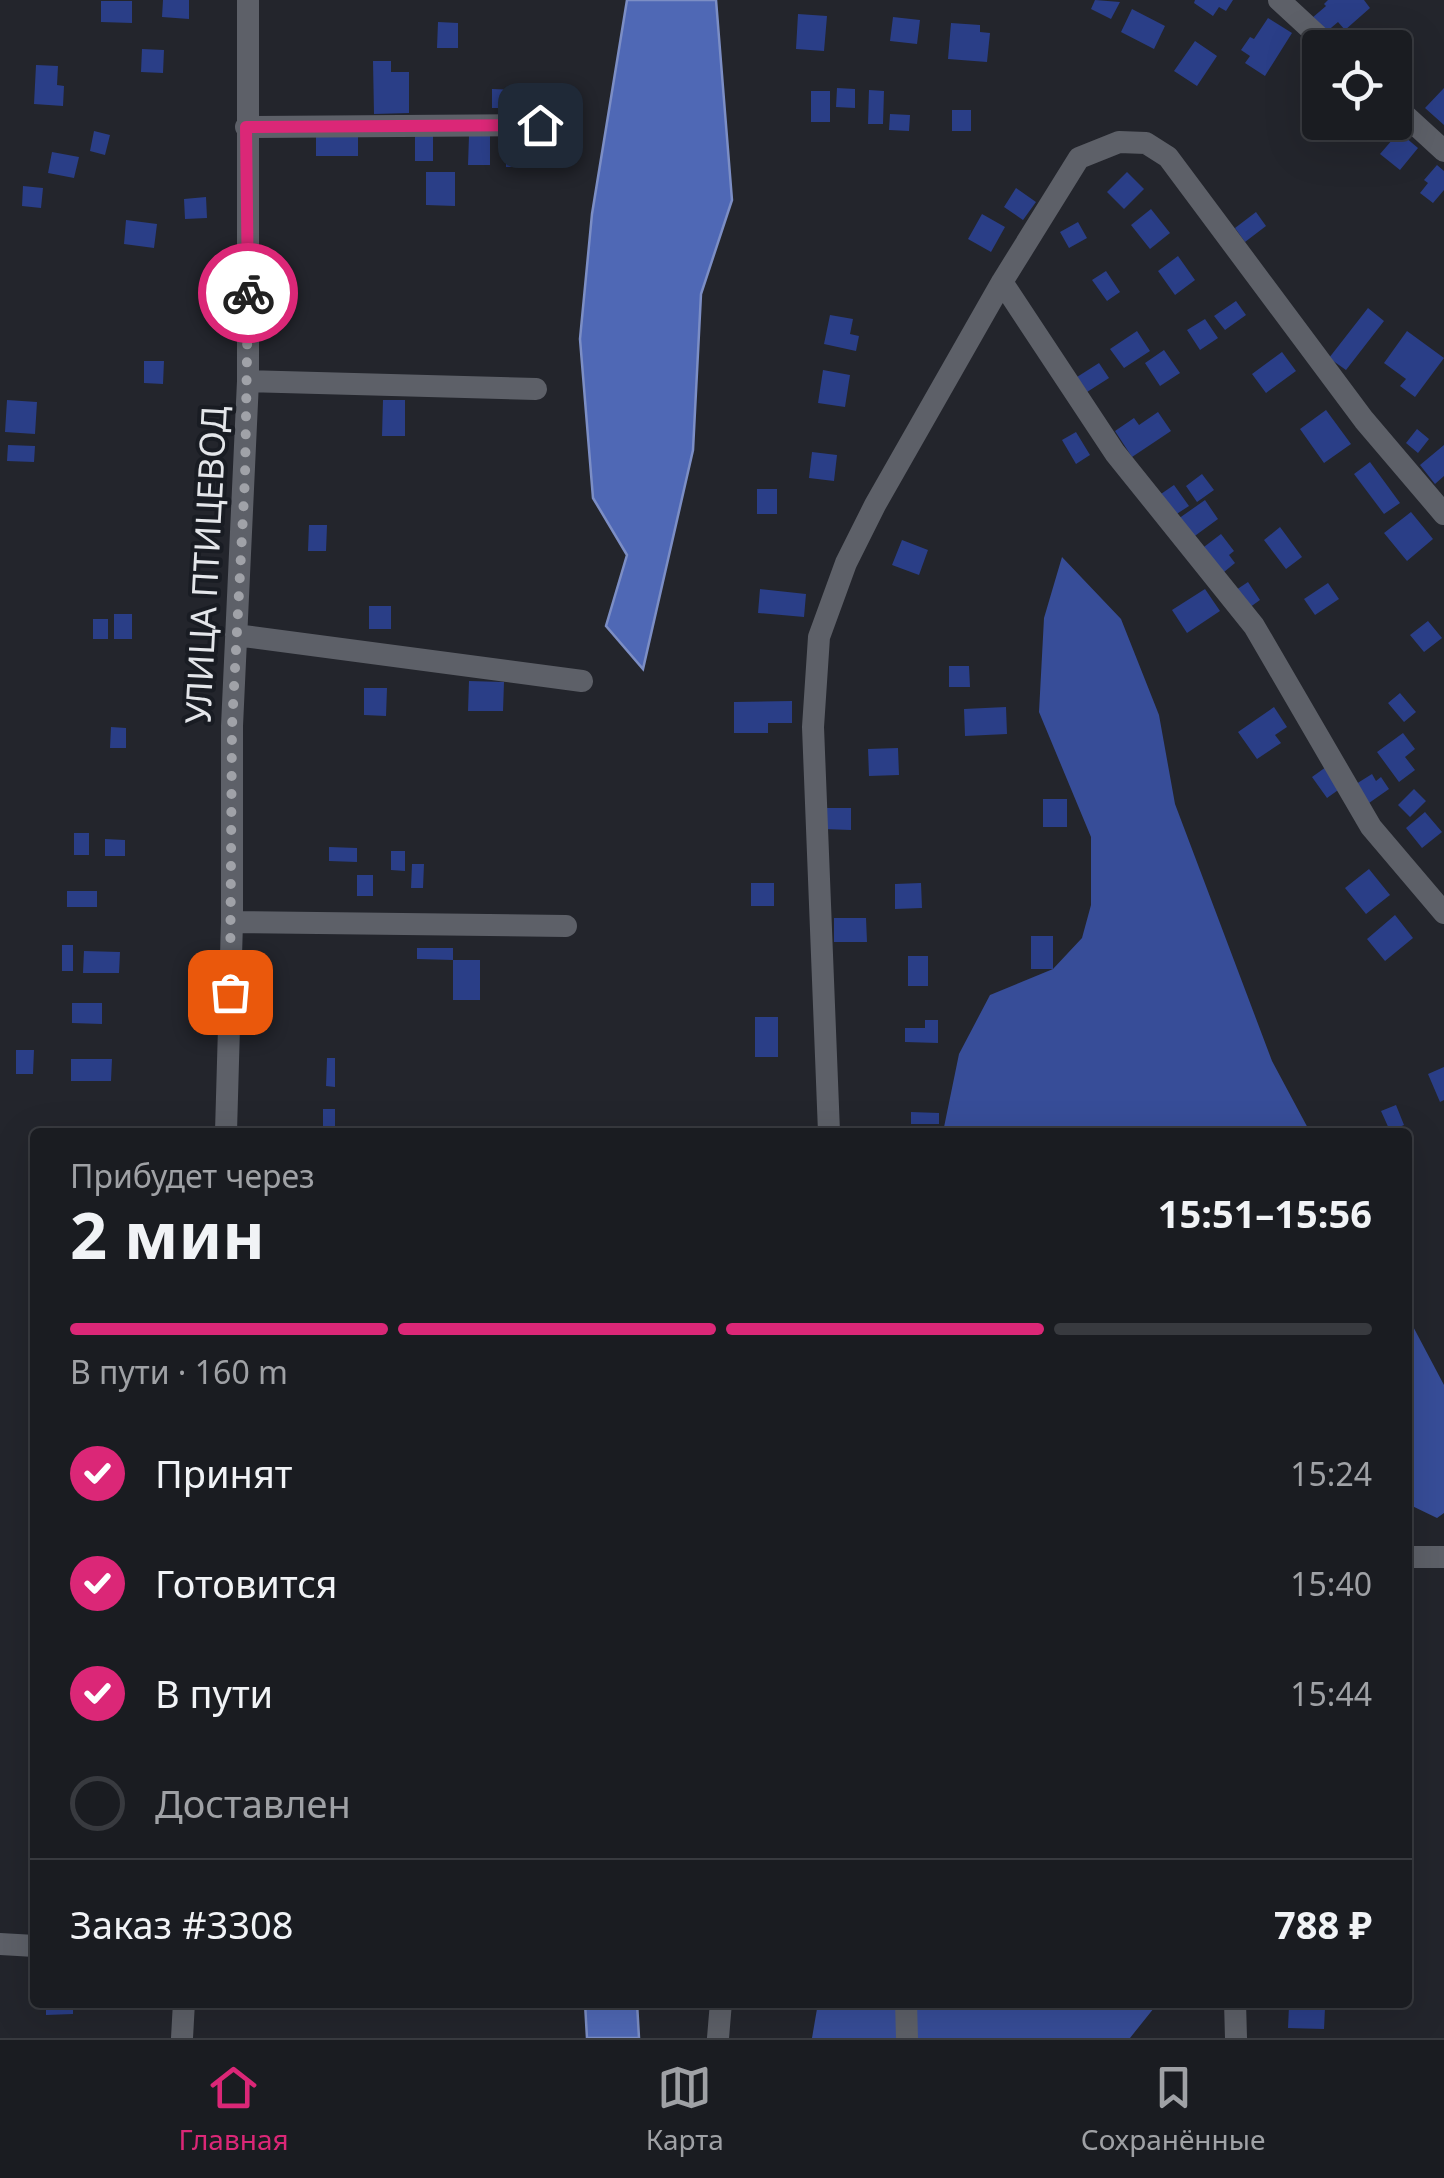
<!DOCTYPE html>
<html lang="ru">
<meta charset="utf-8">
<style>
body{margin:0;font-family:"Noto Sans",sans-serif;background:#27292e;color:#f1f3f6;height:100vh;display:flex;flex-direction:column;font-size:38px;white-space:nowrap}
*{box-sizing:border-box;margin:0}
p{font-size:32px;color:#9fa1a5}
.icon{flex:none;width:55px;height:55px;fill:none;stroke:currentColor;stroke-width:2;stroke-linecap:round;stroke-linejoin:round}
.map{position:relative;flex:1;overflow:hidden}
.panel{position:absolute;left:30px;top:1128px;width:1382px;height:880px;display:flex;flex-direction:column;background:#1a1c21;border-radius:10px;box-shadow:0 10px 40px #0002,0 0 0 2px #383a3f}
.panel>*{flex:none}
.buttons{position:absolute;left:1302px;top:30px;display:grid;gap:20px}
.buttons a{display:grid;place-items:center;width:110px;height:110px;border-radius:10px;background:#1a1c21;box-shadow:0 10px 40px #0002,0 0 0 2px #383a3f;font-size:50px}
.pin{position:absolute;display:grid;place-items:center;width:85px;height:85px;color:#fff;margin:-42px;border-radius:20px;box-shadow:0 5px 15px #0006}
.courier{position:absolute;display:grid;place-items:center;width:100px;height:100px;margin:-50px;border:8px solid #db2777;border-radius:50%;background:#fff;color:#222;box-shadow:0 2px 12px #0007}
.headline em{font-style:normal;font-weight:700}
.headline div{display:flex;flex-direction:column-reverse}
.headline{display:flex;align-items:center;justify-content:space-between;height:170px;padding:0 40px}
h1{font-size:65px;font-weight:700;line-height:75px}
.bar{display:grid;grid-template-columns:repeat(4,1fr);gap:15px 10px;align-content:center;height:120px;padding:0 40px}
.bar i{height:12px;border-radius:8px;background:#383a3f}
.bar .on{background:#db2777}
.bar p{grid-column:span 4}
.line{display:flex;align-items:center;gap:25px;padding:0 40px;border-top:2px solid #383a3f}
.line div{flex:1}
ol{padding:0 40px;list-style:none}
li{display:flex;align-items:center;gap:30px;height:110px}
li p{margin-inline-start:auto}
li .icon{padding:10px;border-radius:50%;background:#db2777;color:#fff;stroke-width:4}
li:last-child{color:#9fa1a5}
li i{width:55px;height:55px;border:5px solid #383a3f;border-radius:50%}
.tab-bar{display:flex;justify-content:space-around;align-items:center;height:140px;border-top:2px solid #383a3f;background:#1a1c21;font-size:28px;color:#9fa1a5}
.tab-bar a{display:grid;justify-items:center;gap:5px}
.tab-bar .on{color:#db2777}
.map>svg:first-child{display:block}
</style>
<div class="map">
<svg width="1444" height="2038" viewBox="0 0 1444 2038">
<rect width="100%" height="100%" fill="#23252c"/>
<path fill="#374d98" d="M 1062,557 L 1121,619 L 1159,715 L 1175,804 L 1272,1061 L 1310,1132 L 943,1132 L 959,1054 L 990,995 L 1053,969 L 1082,938 L 1091,905 L 1091,837 L 1039,712 L 1044,618 Z
M 1408,1317 L 1444,1385 L 1444,1513 L 1437,1518 L 1408,1504 Z
M 818,2003 L 1158,2003 L 1130,2038 L 812,2038 Z"/>
<path fill="#4f68b5" stroke="#7c8ec5" stroke-width="2.5" d="M 627,0 L 716,0 L 732,200 L 701,294 L 693,450 L 643,669 L 606,626 L 627,555 L 593,498 L 580,339 L 592,214 Z
M 585,2003 L 637,2003 L 639,2038 L 587,2038 Z"/>
<path fill="#2a3e87" d="M 163,0 L 189,0 L 189,19 L 162,17 Z
M 1095,0 L 1120,2 L 1111,19 L 1091,9 Z
M 1195,0 L 1233,0 L 1226,11 L 1219,7 L 1213,16 L 1194,3 Z
M 1328,0 L 1364,0 L 1370,8 L 1345,30 L 1338,22 L 1325,33 L 1312,18 L 1326,6 L 1324,4 Z
M 101,1 L 132,1 L 132,23 L 101,22 Z
M 1132,9 L 1165,26 L 1154,49 L 1121,32 Z
M 798,14 L 827,16 L 824,51 L 796,49 Z
M 893,17 L 920,20 L 917,44 L 890,41 Z
M 1268,18 L 1292,33 L 1265,76 L 1245,63 L 1250,56 L 1241,50 L 1250,37 L 1254,39 Z
M 438,22 L 458,23 L 458,48 L 437,48 Z
M 951,23 L 980,25 L 980,32 L 990,33 L 987,62 L 948,59 Z
M 1195,41 L 1217,56 L 1197,86 L 1174,71 Z
M 142,49 L 164,50 L 163,73 L 141,72 Z
M 373,61 L 391,61 L 391,72 L 409,72 L 409,113 L 374,114 Z
M 36,65 L 58,66 L 57,85 L 64,86 L 63,106 L 34,104 Z
M 837,88 L 855,89 L 855,108 L 836,107 Z
M 1444,88 L 1444,125 L 1425,108 Z
M 492,89 L 518,90 L 518,108 L 492,108 Z
M 869,90 L 884,91 L 883,124 L 868,124 Z
M 811,91 L 830,91 L 830,122 L 811,122 Z
M 952,110 L 971,110 L 971,131 L 952,131 Z
M 890,114 L 910,115 L 909,131 L 889,130 Z
M 94,131 L 110,135 L 105,155 L 90,151 Z
M 1399,132 L 1418,148 L 1400,170 L 1380,154 Z
M 415,136 L 433,136 L 433,161 L 415,161 Z
M 469,136 L 490,136 L 490,165 L 468,165 Z
M 316,137 L 358,137 L 358,156 L 316,156 Z
M 541,143 L 555,143 L 555,156 L 541,156 Z
M 506,150 L 525,150 L 525,167 L 506,167 Z
M 52,152 L 79,157 L 74,178 L 48,173 Z
M 1437,165 L 1444,171 L 1444,190 L 1433,203 L 1420,193 L 1428,183 L 1424,180 Z
M 426,172 L 455,172 L 455,206 L 426,205 Z
M 1127,172 L 1144,189 L 1124,209 L 1107,192 Z
M 23,186 L 43,188 L 41,208 L 22,206 Z
M 1016,188 L 1036,202 L 1023,220 L 1004,207 Z
M 206,197 L 207,218 L 185,219 L 184,199 Z
M 1151,209 L 1170,233 L 1150,249 L 1131,225 Z
M 1256,212 L 1266,226 L 1245,242 L 1235,228 Z
M 982,214 L 1005,227 L 991,252 L 968,239 Z
M 126,220 L 157,224 L 154,248 L 124,244 Z
M 1078,222 L 1087,238 L 1069,248 L 1060,232 Z
M 1178,256 L 1195,280 L 1175,295 L 1158,271 Z
M 1106,271 L 1120,292 L 1107,301 L 1092,280 Z
M 1236,301 L 1246,315 L 1225,330 L 1214,316 Z
M 1368,308 L 1384,321 L 1346,370 L 1329,358 Z
M 830,315 L 853,319 L 850,334 L 859,336 L 856,351 L 824,344 Z
M 1205,319 L 1218,338 L 1200,350 L 1187,330 Z
M 1137,331 L 1150,351 L 1124,368 L 1110,349 Z
M 1407,331 L 1444,358 L 1415,397 L 1400,386 L 1406,379 L 1384,363 Z
M 1164,350 L 1180,373 L 1160,386 L 1145,363 Z
M 1282,352 L 1296,371 L 1266,393 L 1252,374 Z
M 144,361 L 164,361 L 163,384 L 144,383 Z
M 1099,363 L 1109,378 L 1087,392 L 1077,377 Z
M 823,370 L 850,375 L 845,407 L 818,403 Z
M 7,400 L 37,402 L 35,434 L 5,432 Z
M 383,400 L 405,400 L 405,436 L 382,436 Z
M 1326,410 L 1351,444 L 1324,463 L 1300,429 Z
M 1158,412 L 1171,431 L 1132,457 L 1115,431 L 1134,418 L 1139,425 Z
M 1417,429 L 1429,439 L 1418,453 L 1406,443 Z
M 1076,432 L 1090,455 L 1076,464 L 1062,440 Z
M 8,445 L 35,446 L 34,462 L 7,461 Z
M 1444,445 L 1444,476 L 1435,484 L 1420,465 Z
M 812,452 L 837,455 L 834,481 L 809,478 Z
M 1370,462 L 1400,503 L 1384,514 L 1354,474 Z
M 1202,474 L 1214,490 L 1197,502 L 1186,486 Z
M 1174,485 L 1189,506 L 1172,517 L 1158,496 Z
M 757,489 L 777,489 L 777,514 L 757,514 Z
M 1205,500 L 1218,519 L 1192,538 L 1178,519 Z
M 1411,512 L 1433,539 L 1407,561 L 1384,533 Z
M 309,525 L 327,525 L 326,551 L 308,551 Z
M 1280,527 L 1302,557 L 1286,569 L 1264,540 Z
M 1221,534 L 1234,551 L 1229,555 L 1235,563 L 1224,572 L 1200,550 Z
M 902,540 L 928,550 L 919,575 L 892,565 Z
M 1248,582 L 1260,600 L 1246,610 L 1233,592 Z
M 1328,583 L 1339,599 L 1315,615 L 1304,599 Z
M 760,589 L 806,594 L 804,617 L 758,613 Z
M 1205,589 L 1220,611 L 1187,633 L 1172,610 Z
M 369,606 L 391,606 L 391,629 L 369,629 Z
M 114,614 L 132,614 L 132,639 L 114,639 Z
M 93,619 L 108,619 L 108,639 L 93,639 Z
M 1428,621 L 1442,638 L 1424,652 L 1410,635 Z
M 949,666 L 969,666 L 970,687 L 949,687 Z
M 469,681 L 504,682 L 503,711 L 468,711 Z
M 364,688 L 387,688 L 386,716 L 364,715 Z
M 1400,693 L 1416,712 L 1404,722 L 1388,703 Z
M 792,701 L 792,723 L 768,723 L 768,733 L 734,733 L 734,702 Z
M 1006,707 L 1007,734 L 965,736 L 964,709 Z
M 1274,707 L 1287,727 L 1275,735 L 1281,743 L 1257,759 L 1238,732 Z
M 111,727 L 126,728 L 126,748 L 110,748 Z
M 1403,733 L 1415,749 L 1405,757 L 1415,770 L 1399,782 L 1377,752 Z
M 898,748 L 899,775 L 869,776 L 868,749 Z
M 1326,767 L 1341,788 L 1327,798 L 1312,777 Z
M 1372,774 L 1376,781 L 1381,777 L 1389,789 L 1369,803 L 1356,784 Z
M 1414,789 L 1426,801 L 1410,817 L 1398,805 Z
M 1043,799 L 1067,799 L 1067,827 L 1043,827 Z
M 823,808 L 851,808 L 851,830 L 823,829 Z
M 1425,812 L 1442,832 L 1422,848 L 1406,828 Z
M 74,833 L 89,833 L 89,855 L 74,855 Z
M 105,839 L 125,840 L 125,856 L 105,856 Z
M 329,847 L 357,848 L 357,862 L 329,861 Z
M 391,851 L 405,851 L 405,871 L 391,870 Z
M 412,864 L 424,864 L 423,888 L 411,888 Z
M 1369,869 L 1390,895 L 1366,914 L 1345,888 Z
M 357,875 L 373,875 L 373,896 L 357,896 Z
M 751,883 L 774,883 L 774,906 L 751,906 Z
M 921,883 L 922,908 L 895,909 L 895,884 Z
M 67,891 L 97,891 L 97,907 L 67,907 Z
M 1395,915 L 1413,938 L 1385,961 L 1367,939 Z
M 834,918 L 866,918 L 867,942 L 834,942 Z
M 1031,936 L 1053,936 L 1053,969 L 1031,969 Z
M 62,945 L 73,945 L 73,971 L 62,971 Z
M 417,948 L 453,948 L 453,960 L 480,960 L 480,1000 L 453,1000 L 453,960 L 417,959 Z
M 84,951 L 120,952 L 119,973 L 83,973 Z
M 908,956 L 928,956 L 928,986 L 908,986 Z
M 72,1003 L 102,1003 L 102,1024 L 72,1023 Z
M 755,1017 L 778,1017 L 778,1057 L 755,1057 Z
M 925,1020 L 938,1020 L 938,1043 L 905,1042 L 905,1028 L 925,1028 Z
M 16,1050 L 34,1050 L 33,1074 L 16,1074 Z
M 327,1058 L 335,1058 L 335,1087 L 326,1086 Z
M 71,1059 L 112,1059 L 111,1081 L 71,1081 Z
M 1444,1067 L 1444,1100 L 1440,1102 L 1428,1074 Z
M 1396,1105 L 1404,1125 L 1390,1131 L 1381,1111 Z
M 323,1109 L 335,1109 L 335,1132 L 323,1132 Z
M 911,1112 L 939,1113 L 939,1124 L 911,1124 Z
M 46,2002 L 73,2002 L 73,2014 L 46,2015 Z
M 1289,2006 L 1325,2008 L 1324,2029 L 1288,2028 Z"/>
<g fill="none" stroke-linecap="round" stroke-linejoin="round">
<path stroke="#5d6068" stroke-width="22" d="M 1279,0 L 1331,48
M 1395,106 L 1444,151
M 246,127 L 540,125
M 1002,282 L 1115,453 L 1254,626 L 1371,827 L 1444,913
M 248,381 L 536,389
M 236,635 L 582,681
M 232,922 L 566,926
M 226,1132 L 232,922 L 232,726 L 248,381 L 248,0
M 829,1132 L 813,727 L 819,637 L 846,563 L 875,505 L 1002,282 L 1079,158 L 1119,142 L 1146,143 L 1168,157 L 1364,420 L 1444,514
M 1408,1557 L 1444,1557
M 0,1944 L 35,1946
M 906,2002 L 907,2038
M 1235,2002 L 1236,2038
M 182,2038 L 184,2002
M 718,2038 L 721,2002"/>
</g>
<g fill="none" stroke-linecap="round" stroke-linejoin="round">
<path stroke="#a0a2a8" stroke-width="10" stroke-dasharray="0 18" d="M 230,992 L 232,726 L 245,478 L 248,293"/>
<path stroke="#db2777" stroke-width="12" d="M 248,293 L 246,127 L 540,125"/>
</g>
<g text-anchor="middle" dominant-baseline="central" stroke-width="8" stroke-linejoin="round" paint-order="stroke">
<g font-size="35" fill="#e4e6ea" stroke="#191c23">
<text transform="translate(205 565) rotate(-87)">УЛИЦА ПТИЦЕВОД</text>
</g>
</g>
</svg>
<div class="buttons">
<a><svg class="icon" aria-label="locate" viewBox="0 0 24 24"><circle cx="12" cy="12" r="6"/><path d="M12 2v4M12 18v4M2 12h4M18 12h4"/></svg></a>
</div>
<div class="pin" style="left:230px;top:992px;background:#ea580c"><svg class="icon" aria-label="bag" viewBox="0 0 24 24"><path d="M5 8h14l-1 12H6zM9 8a3 3 0 0 1 6 0"/></svg></div>
<div class="pin" style="left:540px;top:125px;background:#1f2937"><svg class="icon" aria-label="home" viewBox="0 0 24 24"><path d="M3 11l9-7 9 7M6 9v11h12V9"/></svg></div>
<div class="courier" style="left:248px;top:293px"><svg class="icon" aria-label="bike" viewBox="0 0 24 24"><circle cx="6" cy="16" r="4"/><circle cx="18" cy="16" r="4"/><path d="M6 16l4-8h5l3 8M10 8l3 8H6M13 5h3"/></svg></div>
<section class="panel">
<div class="headline"><div><h1>2 мин</h1><p>Прибудет через</p></div><em>15:51–15:56</em></div>
<div class="bar"><i class="on"></i><i class="on"></i><i class="on"></i><i></i><p>В пути · 160 m</p></div>
<ol>
<li><svg class="icon" aria-label="check" viewBox="0 0 24 24"><path d="M5 12l5 5 9-10"/></svg>Принят<p>15:24</p></li>
<li><svg class="icon" aria-label="check" viewBox="0 0 24 24"><path d="M5 12l5 5 9-10"/></svg>Готовится<p>15:40</p></li>
<li><svg class="icon" aria-label="check" viewBox="0 0 24 24"><path d="M5 12l5 5 9-10"/></svg>В пути<p>15:44</p></li>
<li><i></i>Доставлен</li>
</ol>
<div class="line" style="height:130px"><div>Заказ #3308</div><b>788 ₽</b></div>
</section>
</div>
<nav class="tab-bar">
<a class="on"><svg class="icon" aria-label="home" viewBox="0 0 24 24"><path d="M3 11l9-7 9 7M6 9v11h12V9"/></svg>Главная</a>
<a><svg class="icon" aria-label="map" viewBox="0 0 24 24"><path d="M3 6l6-2 6 2 6-2v14l-6 2-6-2-6 2zM9 4v14M15 6v14"/></svg>Карта</a>
<a><svg class="icon" aria-label="saved" viewBox="0 0 24 24"><path d="M7 4h10v16l-5-4-5 4z"/></svg>Сохранённые</a>
</nav>
